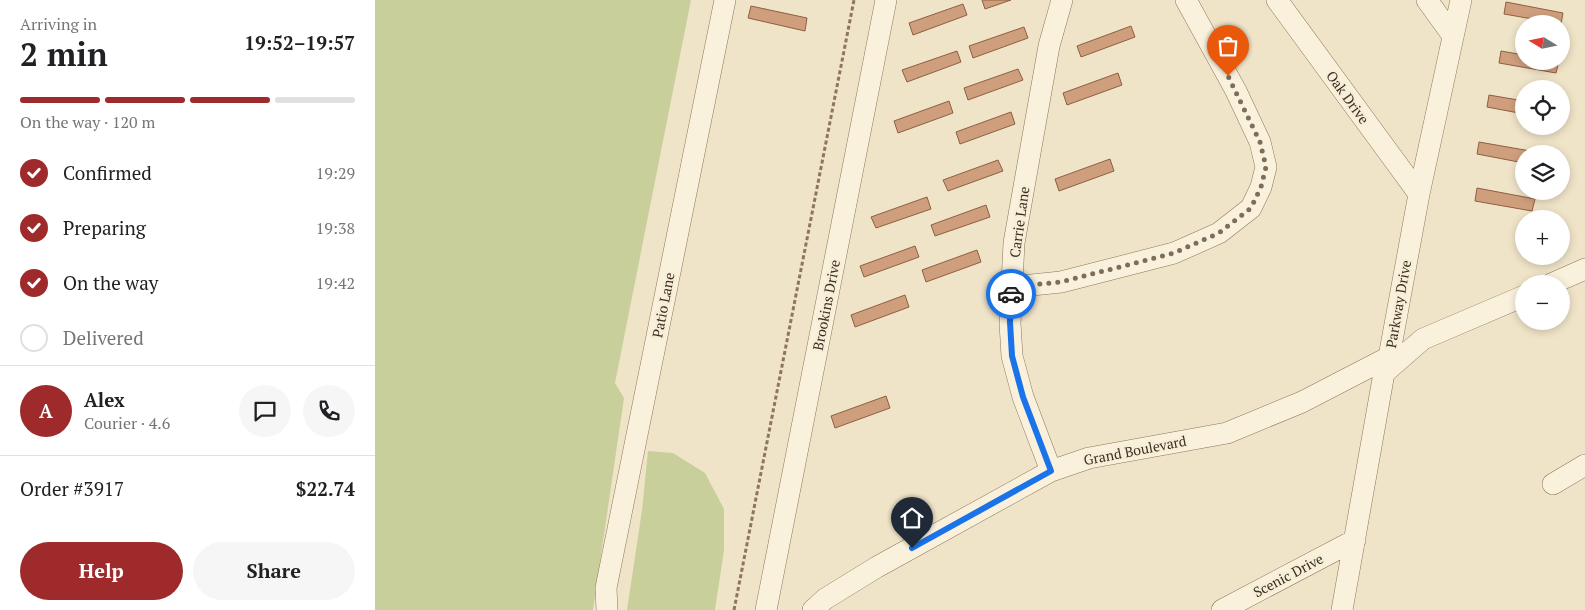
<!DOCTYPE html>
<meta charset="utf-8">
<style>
body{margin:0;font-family:"PT Serif",serif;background:#f6f6f6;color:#202124;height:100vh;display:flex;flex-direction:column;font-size:19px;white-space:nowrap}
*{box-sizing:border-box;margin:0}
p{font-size:16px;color:#757577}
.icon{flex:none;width:28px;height:28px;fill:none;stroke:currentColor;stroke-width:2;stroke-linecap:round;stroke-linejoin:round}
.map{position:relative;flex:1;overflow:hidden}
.side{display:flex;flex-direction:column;background:#fff;width:375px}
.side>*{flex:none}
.needle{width:32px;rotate:280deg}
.tools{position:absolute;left:1140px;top:15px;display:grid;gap:10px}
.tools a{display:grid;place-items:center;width:55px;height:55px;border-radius:50%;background:#fff;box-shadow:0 2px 8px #0003;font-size:25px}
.pin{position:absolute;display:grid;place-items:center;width:42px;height:42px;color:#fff;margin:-51px -21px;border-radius:50% 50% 50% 0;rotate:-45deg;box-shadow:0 0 5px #0007}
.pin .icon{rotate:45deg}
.courier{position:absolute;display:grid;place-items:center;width:50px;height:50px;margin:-25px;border:4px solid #1a73e8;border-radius:50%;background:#fff;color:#222;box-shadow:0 1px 6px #0007}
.head em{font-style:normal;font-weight:700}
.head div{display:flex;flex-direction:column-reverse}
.head{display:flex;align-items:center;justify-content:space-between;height:85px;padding:0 20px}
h1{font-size:32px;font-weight:700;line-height:38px}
.bar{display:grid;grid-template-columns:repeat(4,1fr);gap:8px 5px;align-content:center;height:60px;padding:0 20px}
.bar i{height:6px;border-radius:4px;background:#e0e0e0}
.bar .active{background:#9e2a2b}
.bar p{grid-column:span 4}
.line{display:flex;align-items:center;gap:12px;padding:0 20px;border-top:1px solid #e0e0e0}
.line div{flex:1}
.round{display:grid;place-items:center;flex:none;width:52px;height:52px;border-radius:26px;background:#f6f6f6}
ol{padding:0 20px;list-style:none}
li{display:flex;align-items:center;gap:15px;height:55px}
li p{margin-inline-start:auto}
li .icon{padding:5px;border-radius:50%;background:#9e2a2b;color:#fff;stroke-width:4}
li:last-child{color:#757577}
li i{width:28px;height:28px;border:2px solid #e0e0e0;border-radius:50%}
.cta{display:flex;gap:10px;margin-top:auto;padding:10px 20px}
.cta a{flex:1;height:58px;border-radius:30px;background:#9e2a2b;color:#fff;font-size:20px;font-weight:700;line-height:58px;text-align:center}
.cta a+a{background:#f6f6f6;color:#202124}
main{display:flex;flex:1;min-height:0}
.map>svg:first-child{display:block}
</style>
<main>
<section class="side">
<div class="head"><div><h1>2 min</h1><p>Arriving in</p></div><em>19:52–19:57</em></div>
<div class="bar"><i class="active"></i><i class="active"></i><i class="active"></i><i></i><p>On the way · 120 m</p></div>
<ol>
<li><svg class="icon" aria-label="check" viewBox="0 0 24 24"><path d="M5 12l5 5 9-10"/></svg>Confirmed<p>19:29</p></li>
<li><svg class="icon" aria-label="check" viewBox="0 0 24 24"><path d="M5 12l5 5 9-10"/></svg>Preparing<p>19:38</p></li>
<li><svg class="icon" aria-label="check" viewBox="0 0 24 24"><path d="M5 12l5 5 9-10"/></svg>On the way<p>19:42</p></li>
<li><i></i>Delivered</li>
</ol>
<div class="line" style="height:90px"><b class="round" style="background:#9e2a2b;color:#fff">A</b><div><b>Alex</b><p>Courier · 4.6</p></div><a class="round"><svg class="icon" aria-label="chat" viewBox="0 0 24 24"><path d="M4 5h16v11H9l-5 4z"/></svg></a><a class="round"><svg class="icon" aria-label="phone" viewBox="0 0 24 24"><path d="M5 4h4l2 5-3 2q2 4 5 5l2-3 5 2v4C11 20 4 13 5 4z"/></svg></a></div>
<div class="line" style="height:65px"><div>Order #3917</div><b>$22.74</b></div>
<div class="cta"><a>Help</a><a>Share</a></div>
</section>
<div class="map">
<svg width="1210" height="610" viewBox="0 0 1210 610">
<rect width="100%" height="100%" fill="#f0e4c8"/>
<path fill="#c9cf9b" d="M 0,0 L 316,0 L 240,383 L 249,398 L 218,610 L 0,610 Z
M 273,451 L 298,453 L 330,473 L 349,509 L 349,550 L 340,610 L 252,610 L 267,510 Z"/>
<path fill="#cf9f7d" stroke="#8d5f41" d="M 607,0 L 636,0 L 610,9 Z
M 1131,2 L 1188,13 L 1186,24 L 1129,14 Z
M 588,4 L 592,15 L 538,35 L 534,23 Z
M 376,6 L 432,18 L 430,31 L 373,18 Z
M 756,26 L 760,37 L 706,57 L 702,46 Z
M 649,27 L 653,38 L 598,58 L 594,46 Z
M 582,51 L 586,62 L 532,82 L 527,70 Z
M 1126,51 L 1149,55 L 1149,61 L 1184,61 L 1181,73 L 1124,63 Z
M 643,69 L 648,80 L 593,100 L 589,88 Z
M 743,73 L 747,85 L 692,105 L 688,93 Z
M 1114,95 L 1149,101 L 1149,114 L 1112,107 Z
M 574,101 L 578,113 L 523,133 L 519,121 Z
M 636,112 L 640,124 L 585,144 L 581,132 Z
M 1104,142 L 1161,152 L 1161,154 L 1149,154 L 1149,163 L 1102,154 Z
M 735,159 L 739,171 L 684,191 L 680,179 Z
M 623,160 L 628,171 L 573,191 L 568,180 Z
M 1102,188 L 1160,199 L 1157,211 L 1100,201 Z
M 552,197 L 556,209 L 501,228 L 496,217 Z
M 611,205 L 615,217 L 560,236 L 556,225 Z
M 540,246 L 544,257 L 489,277 L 485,266 Z
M 602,250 L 606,262 L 551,282 L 547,270 Z
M 530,295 L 534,307 L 480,327 L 476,315 Z
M 511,396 L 515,408 L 460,428 L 456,416 Z"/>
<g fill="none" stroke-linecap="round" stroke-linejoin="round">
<g stroke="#8d765c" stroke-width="22">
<path id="minor" d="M 902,0 L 1044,194
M 1052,0 L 1078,36
M 1176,284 L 1210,269
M 637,287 L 686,282 L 799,253 L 844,233 L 876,208 L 886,187 L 891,167 L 885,142 L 861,91 L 811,0
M 1009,373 L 1048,339 L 1149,296
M 676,471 L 648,397 L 637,356 L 635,323 L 639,243 L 674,46 L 687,0
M 1178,484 L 1210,465
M 232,610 L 231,588 L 350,0
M 391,610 L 511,0
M 438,610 L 450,599 L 502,567 L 676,471 L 714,458 L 852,433 L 927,402 L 1014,357
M 847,610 L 980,540
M 967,610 L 1009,373 L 1014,357 L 1044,194 L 1086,0"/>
</g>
<path stroke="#8d765c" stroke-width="3" stroke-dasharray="4 2.5" stroke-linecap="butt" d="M 359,610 L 479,0"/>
<use href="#minor" stroke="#faf1dc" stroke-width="21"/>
</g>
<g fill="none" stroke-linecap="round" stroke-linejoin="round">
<path stroke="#7c6e5b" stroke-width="5" stroke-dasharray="0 9" d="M 636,294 L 636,287 L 686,282 L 799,253 L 844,233 L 876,208 L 886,187 L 891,167 L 885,142 L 853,76"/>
<path stroke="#1a73e8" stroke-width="6" d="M 537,548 L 676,471 L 648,397 L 637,356 L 635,322 L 636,294"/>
</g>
<g text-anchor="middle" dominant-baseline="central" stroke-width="5" stroke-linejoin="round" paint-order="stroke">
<g font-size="14" fill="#3d2e20" stroke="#f7eed8">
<text transform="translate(973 97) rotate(54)">Oak Drive</text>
<text transform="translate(644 222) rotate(-82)">Carrie Lane</text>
<text transform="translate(1023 304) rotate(-80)">Parkway Drive</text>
<text transform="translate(288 305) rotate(-79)">Patio Lane</text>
<text transform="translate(451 305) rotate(-79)">Brookins Drive</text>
<text transform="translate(760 450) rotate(-11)">Grand Boulevard</text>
<text transform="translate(913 575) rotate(-28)">Scenic Drive</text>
</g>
</g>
</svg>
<div class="tools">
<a><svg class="needle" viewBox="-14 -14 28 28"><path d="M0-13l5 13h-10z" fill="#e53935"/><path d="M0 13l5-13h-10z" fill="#757577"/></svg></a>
<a><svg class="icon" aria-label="locate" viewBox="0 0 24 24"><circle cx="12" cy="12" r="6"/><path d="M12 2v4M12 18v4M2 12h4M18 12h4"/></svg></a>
<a><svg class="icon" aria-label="layers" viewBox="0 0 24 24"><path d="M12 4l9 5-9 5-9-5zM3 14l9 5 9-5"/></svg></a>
<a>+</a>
<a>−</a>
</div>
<div class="pin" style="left:853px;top:76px;background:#ea580c"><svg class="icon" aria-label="bag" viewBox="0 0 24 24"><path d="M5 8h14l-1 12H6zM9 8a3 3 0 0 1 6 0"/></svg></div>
<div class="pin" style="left:537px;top:548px;background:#1f2937"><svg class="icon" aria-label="home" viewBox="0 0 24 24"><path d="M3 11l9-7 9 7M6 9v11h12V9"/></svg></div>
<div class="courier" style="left:636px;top:294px"><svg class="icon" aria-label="car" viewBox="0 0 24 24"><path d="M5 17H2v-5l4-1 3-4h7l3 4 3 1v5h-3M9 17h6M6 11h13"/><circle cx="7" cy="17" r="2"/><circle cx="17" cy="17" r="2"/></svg></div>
</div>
</main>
